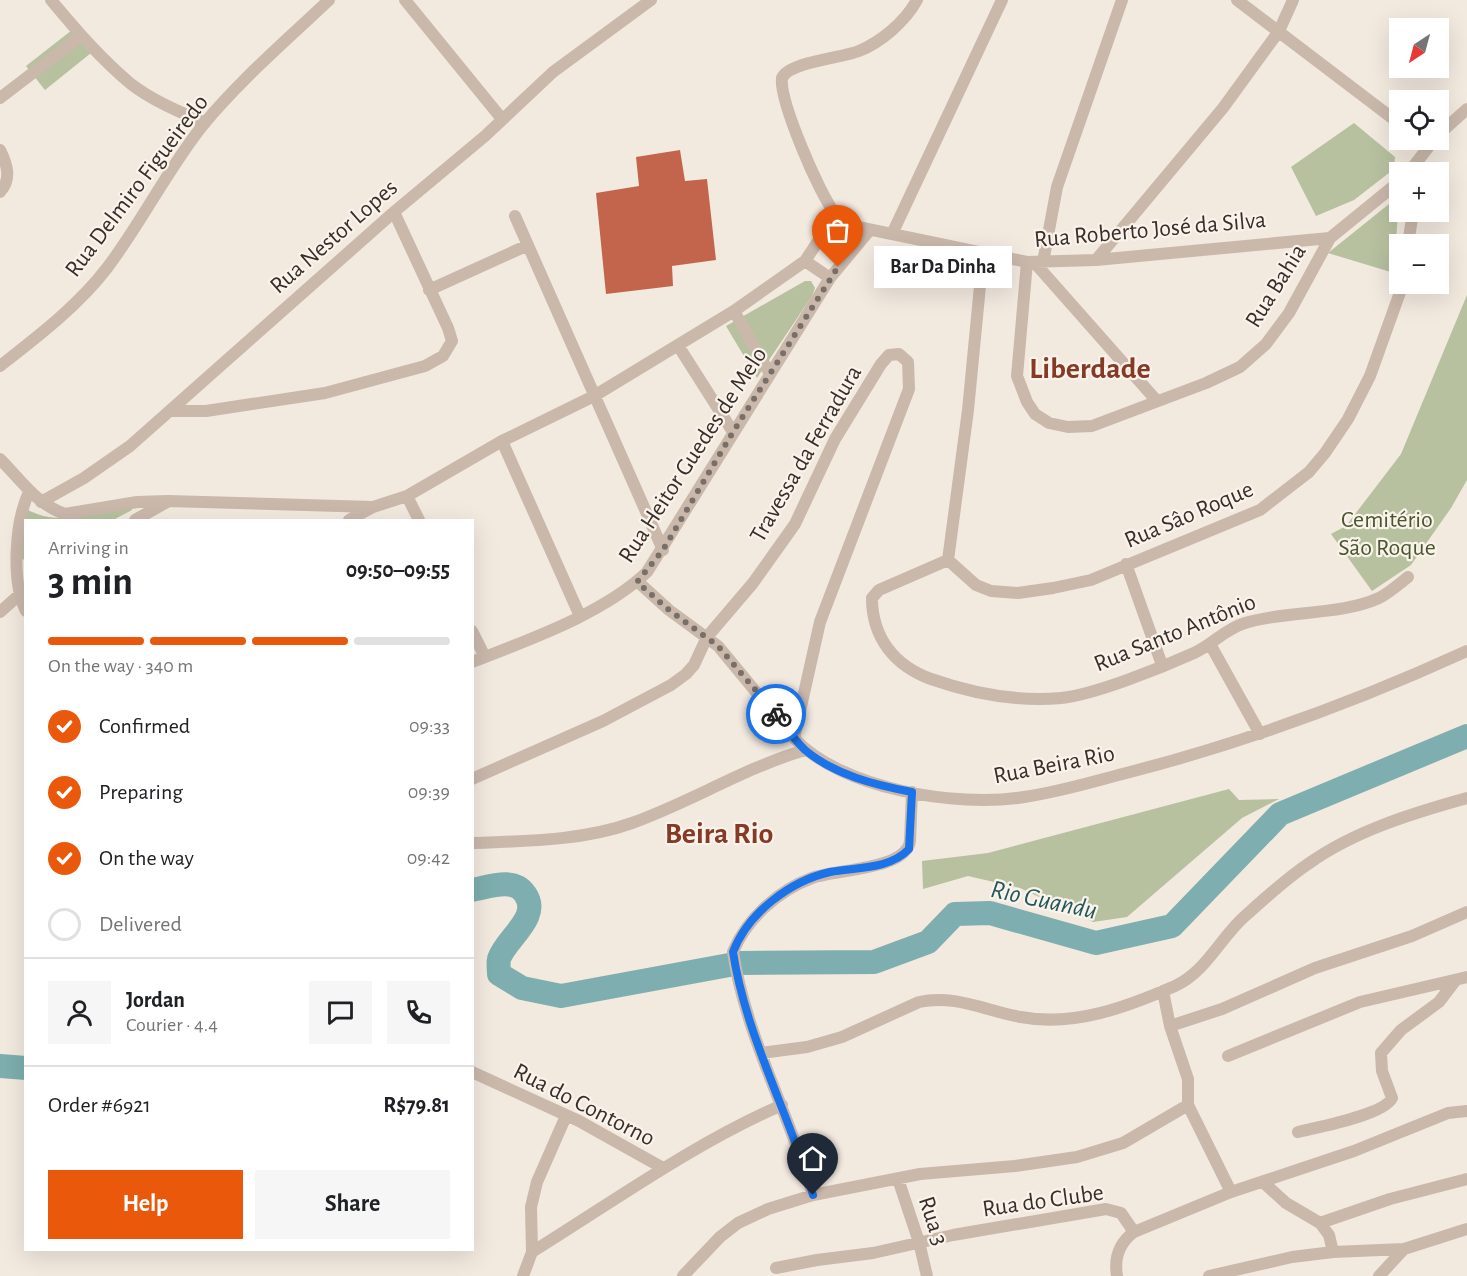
<!DOCTYPE html>
<meta charset="utf-8">
<style>
body{margin:0;font-family:"Alegreya Sans",sans-serif;background:#f6f6f6;color:#202124;height:100vh;display:flex;flex-direction:column;font-size:22px;white-space:nowrap}
*{box-sizing:border-box;margin:0}
p{font-size:20px;color:#757577}
.icon{flex:none;width:33px;height:33px;fill:none;stroke:currentColor;stroke-width:2;stroke-linecap:round;stroke-linejoin:round}
.map{position:relative;flex:1;overflow:hidden}
.panel{position:absolute;left:24px;top:519px;width:450px;height:732px;display:flex;flex-direction:column;background:#fff;border-radius:0px;box-shadow:0 6px 24px #0002}
.panel>*{flex:none}
.needle{width:39px;rotate:216deg}
.controls{position:absolute;left:1389px;top:18px;display:grid;gap:12px}
.controls a{display:grid;place-items:center;width:60px;height:60px;border-radius:0px;background:#fff;box-shadow:0 6px 24px #0002;font-size:30px}
.pin{position:absolute;display:grid;place-items:center;width:51px;height:51px;color:#fff;margin:-62px -26px;border-radius:50% 50% 50% 0;rotate:-45deg;box-shadow:0 0 6px #0007}
.pin .icon{rotate:45deg}
.courier{position:absolute;display:grid;place-items:center;width:60px;height:60px;margin:-30px;border:4px solid #1a73e8;border-radius:50%;background:#fff;color:#222;box-shadow:0 2px 8px #0007}
.bubble{position:absolute;height:42px;border-radius:0px;background:#fff;box-shadow:0 6px 24px #0002;font-size:20px;font-weight:700;line-height:42px;text-align:center}
.headline em{font-style:normal;font-weight:700}
.headline div{display:flex;flex-direction:column-reverse}
.headline{display:flex;align-items:center;justify-content:space-between;height:102px;padding:0 24px}
h1{font-size:39px;font-weight:700;line-height:45px}
.bar{display:grid;grid-template-columns:repeat(4,1fr);gap:9px 6px;align-content:center;height:72px;padding:0 24px}
.bar i{height:8px;border-radius:4px;background:#e0e0e0}
.bar .active{background:#ea580c}
.bar p{grid-column:span 4}
.line{display:flex;align-items:center;gap:15px;padding:0 24px;border-top:2px solid #e0e0e0}
.line div{flex:1}
.round{display:grid;place-items:center;flex:none;width:63px;height:63px;border-radius:0px;background:#f6f6f6}
ol{padding:0 24px;list-style:none}
li{display:flex;align-items:center;gap:18px;height:66px}
li p{margin-inline-start:auto}
li .icon{padding:6px;border-radius:50%;background:#ea580c;color:#fff;stroke-width:4}
li:last-child{color:#757577}
li i{width:33px;height:33px;border:3px solid #e0e0e0;border-radius:50%}
.primary-button{display:flex;gap:12px;margin-top:auto;padding:12px 24px}
.primary-button a{flex:1;height:69px;border-radius:0px;background:#ea580c;color:#fff;font-size:24px;font-weight:700;line-height:69px;text-align:center}
.primary-button a+a{background:#f6f6f6;color:#202124}
.map>svg:first-child{display:block}
</style>
<div class="map">
<svg width="1467" height="1276" viewBox="0 0 1467 1276">
<rect width="100%" height="100%" fill="#f2e9df"/>
<path fill="#b7c19f" d="M 72,30 L 91,53 L 45,90 L 26,66 Z
M 1354,123 L 1395,157 L 1394,169 L 1354,200 L 1316,216 L 1291,167 Z
M 1399,196 L 1394,273 L 1328,253 Z
M 805,281 L 811,281 L 815,288 L 812,296 L 757,378 L 726,326 Z
M 1467,295 L 1467,480 L 1451,508 L 1411,565 L 1372,591 L 1331,534 L 1346,526 L 1401,454 Z
M 123,503 L 131,505 L 132,510 L 113,520 L 26,520 L 25,560 L 13,556 L 20,508 C 28,509 35,514 43,516 C 71,522 97,512 123,503 Z
M 1229,789 L 1239,800 L 1279,799 L 1242,818 L 1127,917 L 1093,922 L 1020,888 L 968,876 L 923,889 L 922,861 L 988,853 Z"/>
<g fill="none" stroke-linecap="round" stroke-linejoin="round">
<path stroke="#7eaeaf" stroke-width="24" d="M 472,890 C 489,887 514,877 525,894 C 542,917 505,939 499,959 C 498,963 499,970 499,974 L 522,988 L 561,996 L 740,963 L 874,962 L 928,942 L 955,914 L 990,913 L 1096,943 L 1172,926 L 1280,814 L 1467,736
M 0,1066 L 26,1068"/>
</g>
<path fill="#c3654c" d="M 680,150 L 685,181 L 707,179 L 716,260 L 672,266 L 673,286 L 606,294 L 596,193 L 639,186 L 636,157 Z"/>
<g fill="none" stroke-linecap="round" stroke-linejoin="round">
<path stroke="#cab8ab" stroke-width="12" d="M 51,0 C 76,30 101,59 131,84 C 153,101 180,112 205,123
M 405,0 L 502,119
M 917,0 C 905,22 881,42 859,51 C 841,58 789,62 782,78 C 779,100 819,193 834,212 C 840,218 850,223 858,227 L 1027,262 L 1096,260 L 1330,238
M 1237,0 L 1400,124
M 0,98 L 81,36
M 1438,135 L 1467,109
M 0,150 C 7,164 12,179 0,192
M 1409,172 L 1434,140
M 515,216 L 663,550
M 892,234 L 1002,0
M 1408,244 L 1413,212
M 1096,260 L 1223,108 L 1279,31 L 1293,0
M 805,261 L 830,278
M 1027,262 L 1017,376 L 1027,402 L 1035,414 L 1049,423 L 1068,427 L 1092,426 L 1206,383 L 1240,367 L 1266,344 L 1289,313 L 1330,238 L 1400,181
M 1034,262 L 1156,400
M 1043,262 L 1057,187 L 1122,0
M 429,290 L 526,246
M 734,311 L 770,374
M 679,347 L 733,432
M 0,366 C 37,337 78,306 107,268 C 142,222 167,170 203,125 C 241,79 287,40 329,0
M 172,411 L 206,411 L 325,393 L 425,366 L 443,356 L 452,341 L 448,328 L 394,212
M 502,441 L 580,616
M 0,459 C 21,480 36,504 65,514 L 137,502 L 168,501 L 373,507 L 407,496 L 502,441 L 594,396 L 734,311 L 805,261 L 836,214
M 407,496 L 419,520
M 41,502 L 84,478 L 130,446 L 394,212 L 485,136 L 553,72 L 651,0
M 135,520 L 167,502
M 349,520 L 373,507
M 948,560 L 879,590 L 872,598 C 872,638 895,666 931,679 C 974,694 1016,702 1061,698 C 1094,695 1163,667 1194,653 C 1213,644 1225,629 1245,623 C 1287,610 1339,616 1379,598 C 1389,593 1399,584 1408,577
M 948,560 L 976,585 L 991,591 L 1018,593 L 1053,588 L 1091,580 L 1260,510 L 1309,472 L 1325,453 L 1348,419 L 1370,376 L 1403,284
M 948,560 L 968,410 L 983,255
M 1126,564 L 1162,665
M 637,581 L 669,610 L 718,646 L 794,738 C 841,789 957,808 1024,797 C 1060,792 1095,781 1130,772 C 1246,742 1358,701 1467,651
M 26,611 C 11,581 15,522 29,492
M 0,612 L 18,596
M 472,631 L 485,657
M 1210,644 L 1260,734
M 472,662 C 528,640 603,614 647,572 L 830,278 L 869,231
M 472,779 L 603,721 L 671,685 L 686,674 L 694,665 L 707,637 L 753,583 L 795,524 L 835,439 L 881,364 L 889,355 L 899,354 L 908,362 L 909,389 L 820,622 L 794,738
M 472,843 C 524,841 582,841 632,823 C 691,802 744,768 805,750
M 1163,991 L 1170,1026 L 1188,1079 L 1188,1105 L 1231,1192
M 1170,1026 L 1222,1009 L 1315,968 L 1412,936 L 1467,912
M 761,1053 L 807,1047 L 842,1037 L 919,1002 C 955,994 986,1011 1021,1017 C 1074,1027 1127,1007 1175,986 C 1206,972 1220,938 1245,916 C 1264,899 1287,878 1308,864 C 1354,831 1413,813 1467,798
M 1228,1056 L 1360,1002 L 1467,977
M 472,1072 L 579,1121 L 663,1168
M 1298,1132 C 1318,1127 1384,1115 1392,1098 L 1382,1071 L 1381,1053 L 1401,1030 L 1439,1002 L 1455,981
M 898,1179 L 919,1242 L 927,1276
M 1264,1183 L 1286,1203 L 1320,1223 L 1329,1235 L 1333,1252
M 813,1195 C 789,1113 746,1037 733,952 C 746,919 779,890 812,878 C 836,869 906,870 910,841 L 912,792
M 1320,1223 L 1390,1199 L 1467,1179
M 532,1252 C 614,1201 693,1144 782,1105
M 776,1268 L 817,1260 L 873,1253 L 953,1235 L 1106,1209 L 1121,1213 L 1134,1232 L 1231,1192 L 1354,1151 L 1448,1113 L 1467,1111
M 523,1276 L 532,1252 L 531,1207 L 537,1182 L 566,1116
M 683,1276 L 720,1237 L 738,1223 L 768,1209 L 813,1195 L 920,1174 L 1015,1166 L 1077,1157 L 1123,1143 L 1188,1105
M 1117,1276 C 1114,1258 1119,1243 1134,1232
M 1209,1276 L 1292,1257 L 1333,1252 L 1404,1249
M 1379,1276 L 1404,1249 L 1467,1229"/>
</g>
<g fill="none" stroke-linecap="round" stroke-linejoin="round">
<path stroke="#796f69" stroke-width="6" stroke-dasharray="0 10.8" d="M 776,714 L 718,646 L 669,610 L 637,582 L 663,550 L 733,432 L 838,267"/>
<path stroke="#1a73e8" stroke-width="8" d="M 776,714 C 785,726 794,740 805,750 C 835,775 875,785 912,792 L 909,849 C 889,870 856,867 830,872 C 790,881 748,913 733,952 C 746,1037 789,1113 813,1195"/>
</g>
<g text-anchor="middle" dominant-baseline="central" stroke-width="4.5" stroke-linejoin="round" paint-order="stroke">
<g font-size="24" fill="#382e2a" stroke="#faf3eb">
<text transform="translate(137 186) rotate(-53)">Rua Delmiro Figueiredo</text>
<text transform="translate(1150 230) rotate(-5)">Rua Roberto José da Silva</text>
<text transform="translate(334 237) rotate(-41)">Rua Nestor Lopes</text>
<text transform="translate(1276 286) rotate(-58)">Rua Bahia</text>
<text transform="translate(806 454) rotate(-60)">Travessa da Ferradura</text>
<text transform="translate(693 455) rotate(-57)">Rua Heitor Guedes de Melo</text>
<text transform="translate(1189 515) rotate(-23)">Rua Sâo Roque</text>
<text transform="translate(1175 633) rotate(-22)">Rua Santo Antônio</text>
<text transform="translate(1054 765) rotate(-11)">Rua Beira Rio</text>
<text transform="translate(584 1105) rotate(27)">Rua do Contorno</text>
<text transform="translate(1043 1201) rotate(-8)">Rua do Clube</text>
<text transform="translate(933 1221) rotate(72)">Rua 3</text>
</g>
<g font-size="24" fill="#49562e" stroke="#faf3eb">
<text x="1387" y="520">Cemitério<tspan x="1387" dy="28">São Roque</tspan></text>
</g>
<g font-size="26" font-style="italic" fill="#205759" stroke="#faf3eb">
<text transform="translate(1044 900) rotate(12)">Rio Guandu</text>
</g>
<g font-size="30" font-weight="bold" fill="#863925" stroke="#faf3eb">
<text x="1090" y="369">Liberdade</text>
<text x="719" y="834">Beira Rio</text>
</g>
</g>
</svg>
<div class="controls">
<a><svg class="needle" viewBox="-14 -14 28 28"><path d="M0-13l5 13h-10z" fill="#e53935"/><path d="M0 13l5-13h-10z" fill="#757577"/></svg></a>
<a><svg class="icon" aria-label="locate" viewBox="0 0 24 24"><circle cx="12" cy="12" r="6"/><path d="M12 2v4M12 18v4M2 12h4M18 12h4"/></svg></a>
<a>+</a>
<a>−</a>
</div>
<div class="pin" style="left:838px;top:267px;background:#ea580c"><svg class="icon" aria-label="bag" viewBox="0 0 24 24"><path d="M5 8h14l-1 12H6zM9 8a3 3 0 0 1 6 0"/></svg></div>
<div class="pin" style="left:813px;top:1195px;background:#1f2937"><svg class="icon" aria-label="home" viewBox="0 0 24 24"><path d="M3 11l9-7 9 7M6 9v11h12V9"/></svg></div>
<div class="courier" style="left:776px;top:714px"><svg class="icon" aria-label="bike" viewBox="0 0 24 24"><circle cx="6" cy="16" r="4"/><circle cx="18" cy="16" r="4"/><path d="M6 16l4-8h5l3 8M10 8l3 8H6M13 5h3"/></svg></div>
<div class="bubble" style="left:874px;top:246px;width:138px">Bar Da Dinha</div>
<section class="panel">
<div class="headline"><div><h1>3 min</h1><p>Arriving in</p></div><em>09:50–09:55</em></div>
<div class="bar"><i class="active"></i><i class="active"></i><i class="active"></i><i></i><p>On the way · 340 m</p></div>
<ol>
<li><svg class="icon" aria-label="check" viewBox="0 0 24 24"><path d="M5 12l5 5 9-10"/></svg>Confirmed<p>09:33</p></li>
<li><svg class="icon" aria-label="check" viewBox="0 0 24 24"><path d="M5 12l5 5 9-10"/></svg>Preparing<p>09:39</p></li>
<li><svg class="icon" aria-label="check" viewBox="0 0 24 24"><path d="M5 12l5 5 9-10"/></svg>On the way<p>09:42</p></li>
<li><i></i>Delivered</li>
</ol>
<div class="line" style="height:108px"><a class="round"><svg class="icon" aria-label="person" viewBox="0 0 24 24"><circle cx="12" cy="8" r="4"/><path d="M4 21q1-7 8-7t8 7"/></svg></a><div><b>Jordan</b><p>Courier · 4.4</p></div><a class="round"><svg class="icon" aria-label="chat" viewBox="0 0 24 24"><path d="M4 5h16v11H9l-5 4z"/></svg></a><a class="round"><svg class="icon" aria-label="phone" viewBox="0 0 24 24"><path d="M5 4h4l2 5-3 2q2 4 5 5l2-3 5 2v4C11 20 4 13 5 4z"/></svg></a></div>
<div class="line" style="height:78px"><div>Order #6921</div><b>R$79.81</b></div>
<div class="primary-button"><a>Help</a><a>Share</a></div>
</section>
</div>
